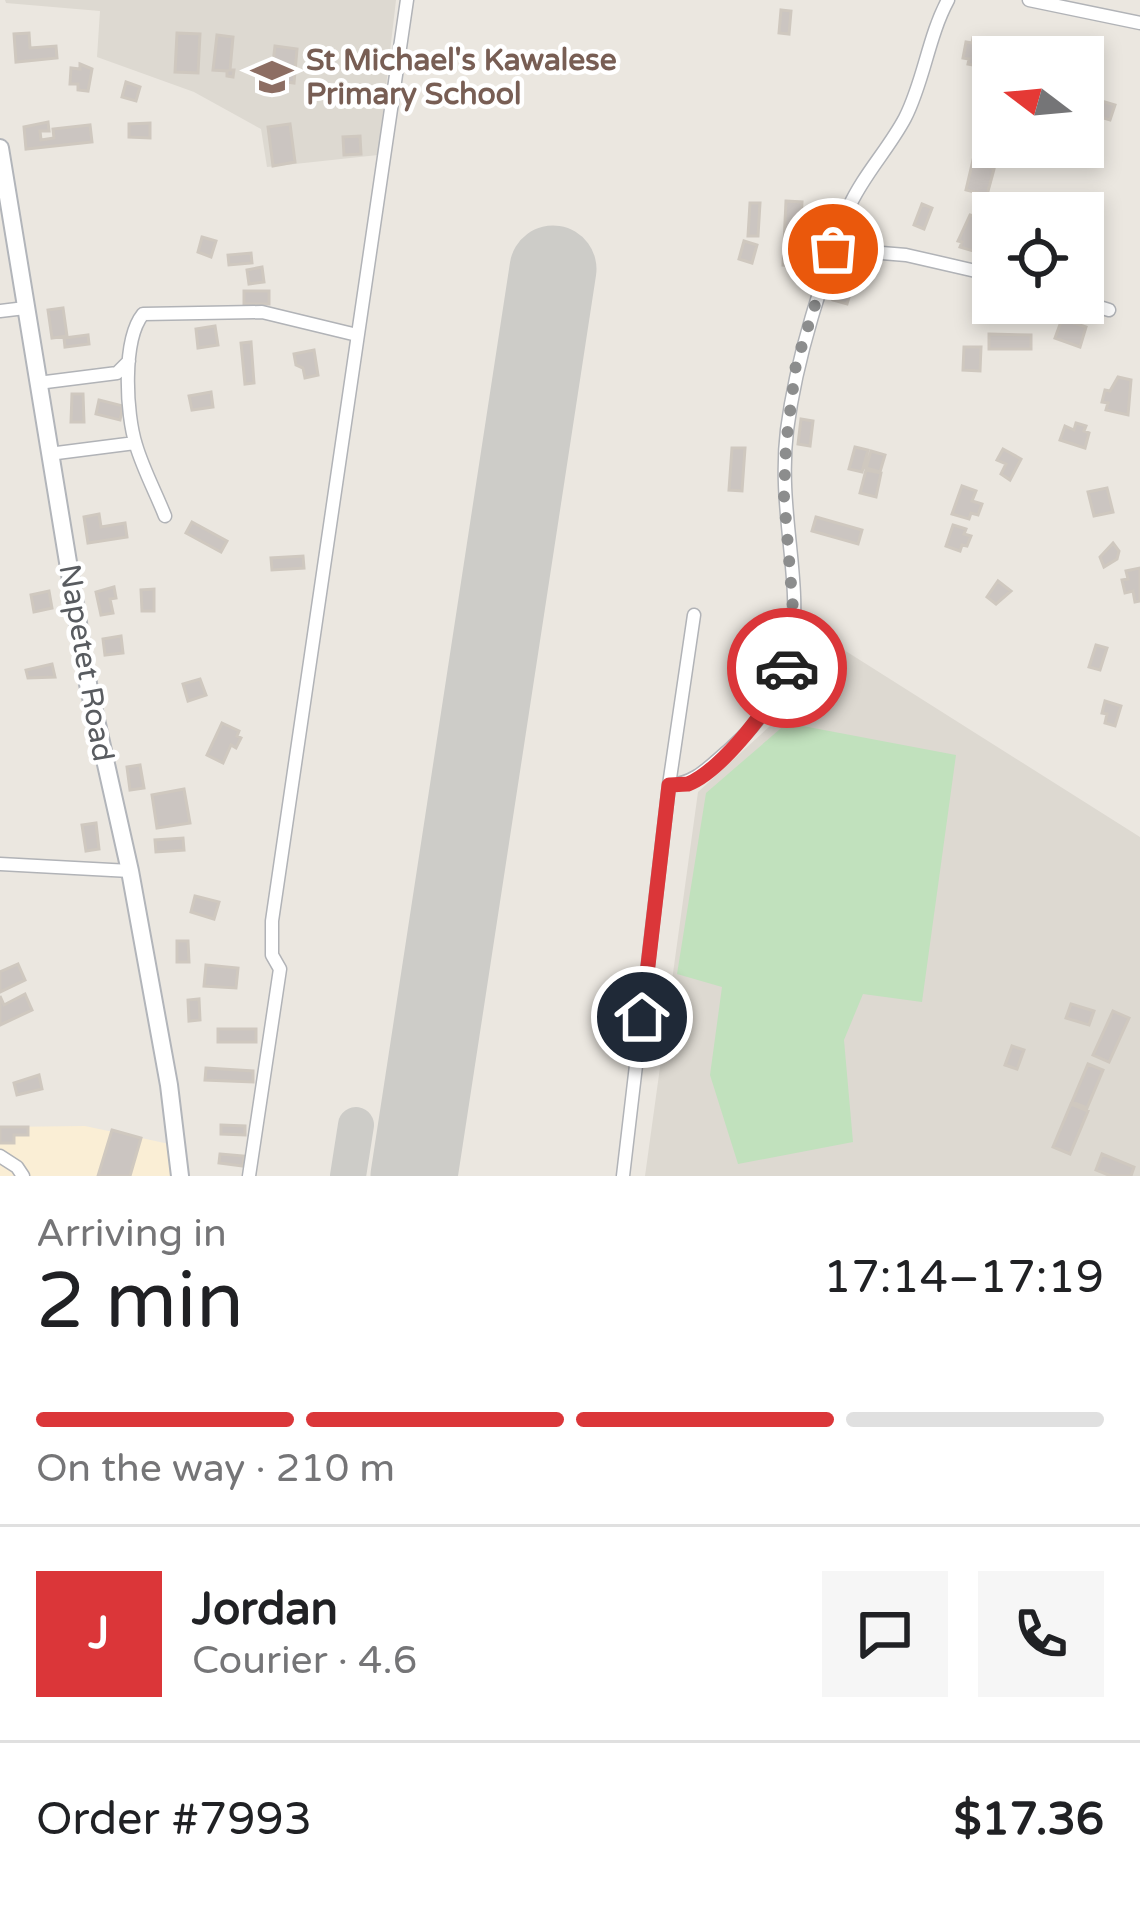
<!DOCTYPE html>
<meta charset="utf-8">
<style>
body{margin:0;font-family:"Varela Round",sans-serif;background:#f6f6f6;color:#202124;height:100vh;display:flex;flex-direction:column;font-size:45px;white-space:nowrap}
*{box-sizing:border-box;margin:0}
p{font-size:39px;color:#757577}
.icon{flex:none;width:66px;height:66px;fill:none;stroke:currentColor;stroke-width:2;stroke-linecap:round;stroke-linejoin:round}
.map{position:relative;height:1176px;overflow:hidden}
.panel{display:flex;flex-direction:column;background:#fff;flex:1}
.panel>*{flex:none}
.needle{width:78px;rotate:286deg}
.fabs{position:absolute;left:972px;top:36px;display:grid;gap:24px}
.fabs a{display:grid;place-items:center;width:132px;height:132px;border-radius:0px;background:#fff;box-shadow:0 6px 18px #0003;font-size:60px}
.pin{position:absolute;display:grid;place-items:center;width:102px;height:102px;color:#fff;margin:-51px;border:6px solid #fff;border-radius:50%;box-shadow:0 3px 12px #0007}
.courier{position:absolute;display:grid;place-items:center;width:120px;height:120px;margin:-60px;border:9px solid #db3639;border-radius:50%;background:#fff;color:#222;box-shadow:0 3px 15px #0007}
.summary em{font-style:normal;font-weight:600}
.summary div{display:flex;flex-direction:column-reverse}
.summary{display:flex;align-items:center;justify-content:space-between;height:204px;padding:0 36px}
h1{font-size:78px;font-weight:600;line-height:90px}
.bar{display:grid;grid-template-columns:repeat(4,1fr);gap:18px 12px;align-content:center;height:144px;padding:0 36px}
.bar i{height:15px;border-radius:9px;background:#e0e0e0}
.bar .active{background:#db3639}
.bar p{grid-column:span 4}
.line{display:flex;align-items:center;gap:30px;padding:0 36px;border-top:3px solid #e0e0e0}
.line div{flex:1}
.round{display:grid;place-items:center;flex:none;width:126px;height:126px;border-radius:0px;background:#f6f6f6}
.map>svg:first-child{display:block}
</style>
<div class="map">
<svg width="1140" height="1176" viewBox="0 0 1140 1176">
<rect width="100%" height="100%" fill="#ebe7e0"/>
<path fill="#faeed5" d="M 85,1126 L 174,1145 L 177,1176 L 0,1176 L 0,1127 Z"/>
<path fill="#ddd9d1" d="M 5,0 L 396,0 L 378,155 L 267,167 L 261,129 L 194,92 L 97,57 L 100,11 L 6,3 Z
M 814,631 L 1140,837 L 1140,1176 L 645,1176 L 698,792 L 771,725 Z"/>
<path fill="#c1e1bd" d="M 787,723 L 956,755 L 922,1002 L 863,994 L 844,1040 L 853,1142 L 738,1164 L 710,1075 L 722,987 L 677,974 L 706,793 Z"/>
<g fill="none" stroke-linecap="round" stroke-linejoin="round">
<path stroke="#cdccc8" stroke-width="36" d="M 348,1176 L 356,1125"/>
<path stroke="#cdccc8" stroke-width="87" d="M 414,1176 L 553,269"/>
</g>
<path fill="#cbc5c1" stroke="#cfc8bf" stroke-width="3" d="M 781,10 L 791,11 L 789,34 L 779,33 Z
M 29,33 L 30,48 L 56,46 L 57,58 L 16,62 L 14,34 Z
M 177,33 L 200,34 L 198,73 L 175,72 Z
M 217,35 L 233,37 L 230,70 L 234,70 L 233,77 L 227,76 L 227,71 L 213,70 Z
M 973,38 L 997,42 L 988,68 L 968,64 L 969,59 L 963,58 L 966,42 L 972,43 Z
M 275,46 L 297,49 L 294,83 L 271,80 Z
M 80,64 L 92,69 L 88,91 L 78,90 L 78,84 L 70,84 L 71,68 L 80,69 Z
M 126,82 L 140,87 L 136,101 L 122,97 Z
M 1098,100 L 1115,105 L 1110,120 L 1093,115 Z
M 48,122 L 49,131 L 40,131 L 41,140 L 54,138 L 53,129 L 90,125 L 92,142 L 26,149 L 24,127 Z
M 150,123 L 150,138 L 129,137 L 129,124 Z
M 290,124 L 295,162 L 273,166 L 268,127 Z
M 360,136 L 361,154 L 344,155 L 343,137 Z
M 973,160 L 994,169 L 987,195 L 966,190 Z
M 786,201 L 802,202 L 799,266 L 783,265 Z
M 750,203 L 760,203 L 758,236 L 748,236 Z
M 922,204 L 932,208 L 924,229 L 914,225 Z
M 970,215 L 990,221 L 980,253 L 960,247 L 962,242 L 958,241 Z
M 202,237 L 216,241 L 211,257 L 198,252 Z
M 744,241 L 757,245 L 752,263 L 739,259 Z
M 251,253 L 252,263 L 229,265 L 228,255 Z
M 262,267 L 264,282 L 249,284 L 247,270 Z
M 838,283 L 852,287 L 847,304 L 833,300 Z
M 244,291 L 269,291 L 269,304 L 244,304 Z
M 63,308 L 67,336 L 52,338 L 48,310 Z
M 1062,319 L 1086,327 L 1080,347 L 1055,338 Z
M 215,326 L 218,345 L 198,348 L 196,329 Z
M 989,334 L 1031,335 L 1031,349 L 989,349 Z
M 88,335 L 89,344 L 65,347 L 64,338 Z
M 251,342 L 254,383 L 245,384 L 241,343 Z
M 964,347 L 981,347 L 980,371 L 963,370 Z
M 314,350 L 318,375 L 305,378 L 303,368 L 296,365 L 294,354 Z
M 1118,377 L 1131,380 L 1128,415 L 1106,410 L 1108,403 L 1102,402 L 1105,390 L 1110,391 Z
M 211,392 L 213,407 L 192,410 L 189,396 Z
M 72,394 L 83,394 L 84,422 L 71,422 Z
M 99,400 L 123,406 L 120,420 L 96,414 Z
M 801,419 L 813,421 L 810,446 L 798,444 Z
M 1076,423 L 1086,426 L 1084,431 L 1089,433 L 1085,448 L 1060,440 L 1065,426 L 1074,430 Z
M 855,447 L 868,450 L 862,472 L 849,469 Z
M 732,448 L 745,448 L 742,491 L 729,490 Z
M 1003,449 L 1021,459 L 1010,480 L 1001,474 L 1006,464 L 997,460 Z
M 871,451 L 885,455 L 880,472 L 866,468 Z
M 866,470 L 881,473 L 876,497 L 860,493 Z
M 962,486 L 976,491 L 972,501 L 982,504 L 978,515 L 971,513 L 969,519 L 952,514 Z
M 1107,488 L 1113,512 L 1094,516 L 1088,492 Z
M 99,514 L 101,527 L 125,523 L 127,537 L 88,543 L 84,517 Z
M 816,517 L 862,530 L 858,544 L 812,531 Z
M 192,522 L 227,541 L 221,552 L 186,533 Z
M 953,525 L 966,529 L 964,534 L 971,536 L 967,546 L 962,545 L 960,551 L 946,546 Z
M 1113,543 L 1119,551 L 1117,559 L 1104,567 L 1100,557 Z
M 303,556 L 304,568 L 272,570 L 271,558 Z
M 1140,568 L 1140,601 L 1135,602 L 1133,591 L 1125,593 L 1122,580 L 1128,579 L 1126,571 Z
M 998,581 L 1011,591 L 996,604 L 987,597 Z
M 114,587 L 116,598 L 110,599 L 113,613 L 101,615 L 96,592 Z
M 154,589 L 154,611 L 142,611 L 141,590 Z
M 49,591 L 52,608 L 34,612 L 31,595 Z
M 121,636 L 123,653 L 105,655 L 103,639 Z
M 1096,645 L 1107,648 L 1100,670 L 1089,667 Z
M 52,664 L 55,677 L 28,678 L 26,670 Z
M 200,679 L 206,695 L 188,701 L 183,684 Z
M 1105,701 L 1121,706 L 1115,726 L 1105,723 L 1107,714 L 1102,713 Z
M 222,723 L 239,731 L 237,736 L 241,738 L 236,748 L 231,745 L 223,763 L 207,755 Z
M 140,765 L 144,788 L 130,790 L 127,767 Z
M 184,789 L 190,823 L 157,828 L 152,795 Z
M 96,823 L 99,849 L 86,851 L 82,825 Z
M 183,838 L 184,850 L 156,852 L 155,840 Z
M 195,896 L 219,902 L 214,919 L 191,912 Z
M 177,941 L 188,941 L 189,962 L 177,962 Z
M 18,964 L 25,980 L 0,992 L 0,972 Z
M 206,965 L 238,968 L 236,988 L 204,986 Z
M 25,994 L 32,1010 L 0,1025 L 0,996 L 4,1005 Z
M 199,999 L 200,1020 L 189,1021 L 188,1000 Z
M 1071,1004 L 1094,1011 L 1089,1025 L 1066,1018 Z
M 1113,1011 L 1129,1018 L 1109,1062 L 1093,1055 Z
M 218,1029 L 256,1029 L 256,1042 L 218,1042 Z
M 1012,1046 L 1024,1050 L 1017,1069 L 1005,1065 Z
M 1088,1064 L 1103,1070 L 1087,1108 L 1072,1102 Z
M 206,1068 L 253,1071 L 253,1082 L 205,1080 Z
M 39,1075 L 42,1089 L 17,1095 L 14,1083 Z
M 1071,1104 L 1088,1111 L 1070,1154 L 1053,1147 Z
M 221,1125 L 245,1126 L 245,1135 L 221,1134 Z
M 0,1127 L 28,1127 L 28,1135 L 14,1135 L 14,1143 L 0,1143 Z
M 112,1130 L 141,1138 L 130,1176 L 98,1176 Z
M 220,1154 L 244,1156 L 243,1166 L 219,1163 Z
M 1102,1154 L 1134,1167 L 1131,1176 L 1111,1176 L 1096,1170 Z"/>
<g fill="none" stroke-linecap="round" stroke-linejoin="round">
<g stroke="#b1b3b7" stroke-width="15">
<path id="street" d="M 1029,0 L 1140,23
M 833,249 L 906,255 L 993,275
M 1083,302 L 1109,310
M 0,311 L 25,308
M 38,383 L 117,373 L 129,361
M 49,454 L 135,443
M 165,516 C 156,493 143,469 136,445 C 126,414 122,340 143,314 L 262,312 L 357,335
M 669,785 C 695,784 710,766 730,749 C 840,652 772,553 787,430 C 797,353 822,282 848,209 C 863,175 888,150 905,118 C 924,81 928,37 948,0
M 0,864 L 130,871
M 0,1156 L 17,1167 L 23,1176
M 249,1176 L 280,969 L 272,955 L 272,921 L 407,0
M 623,1176 L 669,785 L 694,615"/>
</g>
<g stroke="#b2b5ba" stroke-width="20">
<path id="secondary" d="M 0,148 L 88,684 L 130,871 L 169,1085 L 180,1176"/>
</g>
<use href="#street" stroke="#fff" stroke-width="12"/>
<use href="#secondary" stroke="#fff" stroke-width="16"/>
</g>
<g fill="none" stroke-linecap="round" stroke-linejoin="round">
<path stroke="#8c8d8d" stroke-width="12" stroke-dasharray="0 21.6" d="M 787,668 L 795,634 L 784,496 L 786,444 L 796,364 L 833,249"/>
<path stroke="#db3639" stroke-width="15" d="M 642,1017 L 669,785 C 671,785 686,784 688,784 C 721,771 777,701 787,668"/>
</g>
<defs>
<g id="school-bare" transform="scale(3.24)"><path d="M0-5L7-2L0 1L-7-2ZM-4 1L0 2.5L4 1V4Q0 6-4 4Z" fill="#8d6e63" stroke="#fff" stroke-width="2.5" paint-order="stroke"/></g>
</defs>
<g fill-rule="evenodd">
<use href="#school-bare" x="272" y="77"/>
</g>
<g text-anchor="middle" dominant-baseline="central" stroke-width="9" stroke-linejoin="round" paint-order="stroke">
<g font-size="30" font-weight="bold" fill="#785e54" stroke="#fff" text-anchor="start">
<text x="306" y="60">St Michael's Kawalese<tspan x="306" dy="34">Primary School</tspan></text>
</g>
<g font-size="30" fill="#595c60" stroke="#fff">
<text transform="translate(86 663) rotate(80)">Napetet Road</text>
</g>
</g>
</svg>
<div class="fabs">
<a><svg class="needle" viewBox="-14 -14 28 28"><path d="M0-13l5 13h-10z" fill="#e53935"/><path d="M0 13l5-13h-10z" fill="#757577"/></svg></a>
<a><svg class="icon" aria-label="locate" viewBox="0 0 24 24"><circle cx="12" cy="12" r="6"/><path d="M12 2v4M12 18v4M2 12h4M18 12h4"/></svg></a>
</div>
<div class="pin" style="left:833px;top:249px;background:#ea580c"><svg class="icon" aria-label="bag" viewBox="0 0 24 24"><path d="M5 8h14l-1 12H6zM9 8a3 3 0 0 1 6 0"/></svg></div>
<div class="pin" style="left:642px;top:1017px;background:#1f2937"><svg class="icon" aria-label="home" viewBox="0 0 24 24"><path d="M3 11l9-7 9 7M6 9v11h12V9"/></svg></div>
<div class="courier" style="left:787px;top:668px"><svg class="icon" aria-label="car" viewBox="0 0 24 24"><path d="M5 17H2v-5l4-1 3-4h7l3 4 3 1v5h-3M9 17h6M6 11h13"/><circle cx="7" cy="17" r="2"/><circle cx="17" cy="17" r="2"/></svg></div>
</div>
<section class="panel">
<div class="summary"><div><h1>2 min</h1><p>Arriving in</p></div><em>17:14–17:19</em></div>
<div class="bar"><i class="active"></i><i class="active"></i><i class="active"></i><i></i><p>On the way · 210 m</p></div>
<div class="line" style="height:216px"><b class="round" style="background:#db3639;color:#fff">J</b><div><b>Jordan</b><p>Courier · 4.6</p></div><a class="round"><svg class="icon" aria-label="chat" viewBox="0 0 24 24"><path d="M4 5h16v11H9l-5 4z"/></svg></a><a class="round"><svg class="icon" aria-label="phone" viewBox="0 0 24 24"><path d="M5 4h4l2 5-3 2q2 4 5 5l2-3 5 2v4C11 20 4 13 5 4z"/></svg></a></div>
<div class="line" style="height:156px"><div>Order #7993</div><b>$17.36</b></div>
</section>
